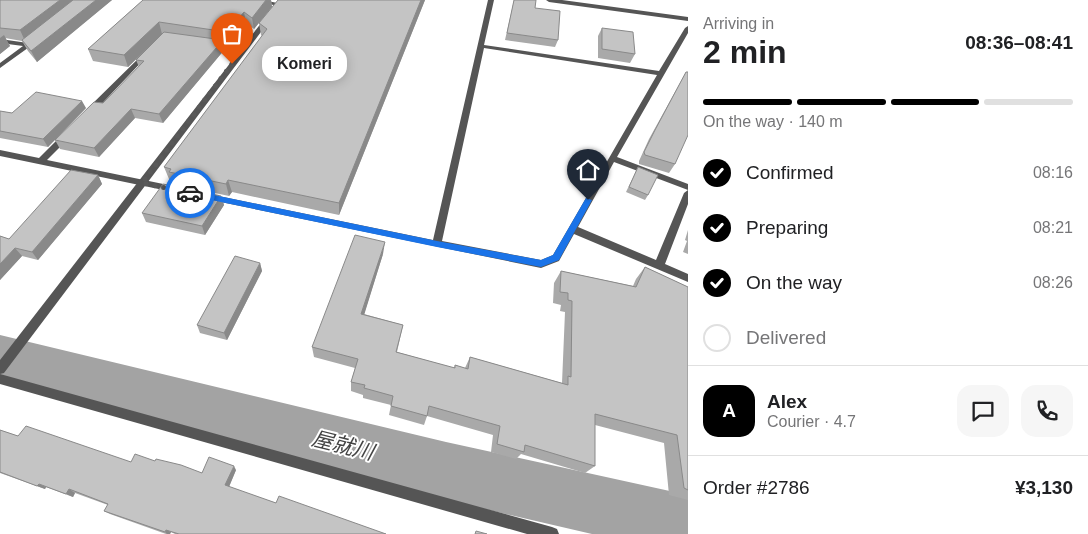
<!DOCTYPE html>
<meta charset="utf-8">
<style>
body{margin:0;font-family:Arial,"Noto Sans JP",sans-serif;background:#f6f6f6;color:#202124;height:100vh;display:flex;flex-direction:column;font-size:19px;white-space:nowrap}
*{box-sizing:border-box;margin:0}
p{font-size:16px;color:#757577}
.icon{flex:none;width:28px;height:28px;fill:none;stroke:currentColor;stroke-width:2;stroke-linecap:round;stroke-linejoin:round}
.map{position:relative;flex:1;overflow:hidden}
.drawer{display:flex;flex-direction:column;background:#fff;width:400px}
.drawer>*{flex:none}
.pin{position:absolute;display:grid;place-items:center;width:42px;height:42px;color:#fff;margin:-51px -21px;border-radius:50% 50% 50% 0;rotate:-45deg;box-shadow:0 0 5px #0007}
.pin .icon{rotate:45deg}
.courier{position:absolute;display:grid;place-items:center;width:50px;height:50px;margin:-25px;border:4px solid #1a73e8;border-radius:50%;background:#fff;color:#222;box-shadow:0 1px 6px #0007}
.bubble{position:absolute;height:35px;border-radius:15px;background:#fff;box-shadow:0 2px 12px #0003;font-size:16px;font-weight:700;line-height:35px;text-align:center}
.summary em{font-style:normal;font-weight:700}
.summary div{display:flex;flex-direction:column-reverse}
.summary{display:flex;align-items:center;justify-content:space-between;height:85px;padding:0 15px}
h1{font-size:32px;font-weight:700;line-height:38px}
.bar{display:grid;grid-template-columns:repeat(4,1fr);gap:8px 5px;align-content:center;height:60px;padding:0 15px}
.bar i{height:6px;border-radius:4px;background:#e0e0e0}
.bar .current{background:#000}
.bar p{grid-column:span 4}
.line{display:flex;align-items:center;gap:12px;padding:0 15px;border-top:1px solid #e0e0e0}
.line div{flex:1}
.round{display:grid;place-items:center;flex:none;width:52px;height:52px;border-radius:15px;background:#f6f6f6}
ol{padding:0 15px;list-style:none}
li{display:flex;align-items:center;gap:15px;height:55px}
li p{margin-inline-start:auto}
li .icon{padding:5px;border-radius:50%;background:#000;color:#fff;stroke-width:4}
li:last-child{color:#757577}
li i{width:28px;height:28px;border:2px solid #e0e0e0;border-radius:50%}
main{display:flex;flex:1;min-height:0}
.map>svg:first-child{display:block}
</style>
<main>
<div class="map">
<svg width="688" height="534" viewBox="0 0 688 534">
<rect width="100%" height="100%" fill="#fff"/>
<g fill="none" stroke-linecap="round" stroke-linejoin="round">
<path fill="#a3a3a3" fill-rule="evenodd" d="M 0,335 L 446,442 L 688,495 L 688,534 L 592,534 L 446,500 L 0,381 Z"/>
<path fill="#555" fill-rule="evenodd" d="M 247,0 L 263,0 L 282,4 L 279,6 Z
M 488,0 L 494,0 L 484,45 L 659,71 L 685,28 L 688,26 L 688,33 L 617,157 L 688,184 L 688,204 L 665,264 L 688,274 L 688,282 L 574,234 L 559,261 L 541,268 L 206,199 L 205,197 L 206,195 L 209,194 L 433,240 ZM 484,48 L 657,75 L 553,255 L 541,260 L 442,241 ZM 614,162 L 688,190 L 684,193 L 656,260 L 578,227 Z
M 0,39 L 28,43 L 34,39 L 39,40 L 0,68 L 0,63 L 23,46 L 0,43 Z
M 212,43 L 243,47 L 246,49 L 243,51 L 210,46 L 209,45 Z
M 145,52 L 150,53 L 92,114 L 86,114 L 86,110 Z
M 67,132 L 70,133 L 70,137 L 47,160 L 173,186 L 177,189 L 173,192 L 0,156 L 0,150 L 39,158 L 64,133 Z
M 0,374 L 552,527 L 557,529 L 559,534 L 527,534 L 0,384 Z"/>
<path fill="#555" fill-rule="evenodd" d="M 279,0 L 285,0 L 4,373 L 0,374 L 0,360 Z
M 546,0 L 562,0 L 688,17 L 688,21 L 549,2 Z"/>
</g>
<path fill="#a9a9a9" d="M 0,0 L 112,0 L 37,62 L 28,51 L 22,41 L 5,38 L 10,46 L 0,54 Z
M 143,0 L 271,0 L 272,7 L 254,29 L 246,23 L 229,43 L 223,42 L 225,49 L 163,123 L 135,118 L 99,157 L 60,149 L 55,140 L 103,103 L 139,67 L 136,60 L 162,35 L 128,67 L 93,61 L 88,49 Z
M 278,0 L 425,0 L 339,215 L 232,192 L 229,196 L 173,184 L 171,180 L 169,179 L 164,167 L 262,36 L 261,35 L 259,23 Z
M 514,0 L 535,8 L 558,40 L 555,47 L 505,40 Z
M 602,28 L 635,54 L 630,63 L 598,58 L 598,36 Z
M 686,72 L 675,164 L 669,173 L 639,164 L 639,161 L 649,139 Z
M 86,108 L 48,147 L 0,138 L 0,111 L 12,113 Z
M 638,167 L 648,195 L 645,200 L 626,192 Z
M 98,175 L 102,184 L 38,260 L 22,256 L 0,280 L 0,236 L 9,239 Z
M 221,196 L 224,205 L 205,235 L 146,222 L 142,213 Z
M 688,230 L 688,254 L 683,252 L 687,241 L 685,240 Z
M 383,254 L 364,314 L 403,325 L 397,352 L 454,368 L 455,365 L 465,368 L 470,357 L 562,383 L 565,312 L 560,311 L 561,305 L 553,303 L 554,283 L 561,271 L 633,286 L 636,279 L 645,267 L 688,287 L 688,500 L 669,495 L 664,443 L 595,425 L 595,466 L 585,473 L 521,454 L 516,459 L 491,452 L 493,435 L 427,416 L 424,425 L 389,415 L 391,405 L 363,398 L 363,395 L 351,391 L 351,382 L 355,368 L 314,357 L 312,347 Z
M 260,263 L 262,271 L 227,340 L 200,333 L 197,325 Z
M 0,430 L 18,436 L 131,462 L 155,461 L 202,473 L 236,470 L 229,487 L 276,503 L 386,534 L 175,534 L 171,532 L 170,534 L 166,534 L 110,514 L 104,511 L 108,505 L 75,493 L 73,497 L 46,487 L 45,489 L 0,473 Z"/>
<path fill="#898989" d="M 60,0 L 78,0 L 25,41 L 20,30 Z
M 96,0 L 112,0 L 37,62 L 31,51 Z
M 266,0 L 271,0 L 272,7 L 254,29 L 252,18 Z
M 421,0 L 425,0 L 339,215 L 339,203 Z
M 244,12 L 246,23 L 229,43 L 227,32 Z
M 159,22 L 162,34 L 128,67 L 124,55 Z
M 4,35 L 10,46 L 0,54 L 0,38 Z
M 223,40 L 225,49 L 163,123 L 159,114 Z
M 82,101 L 86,108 L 48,147 L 43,139 Z
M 131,109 L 135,118 L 99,157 L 94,148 Z
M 98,175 L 102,184 L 38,260 L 32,252 Z
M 228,180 L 232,192 L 229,196 L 226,184 Z
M 221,196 L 224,205 L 205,235 L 202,226 Z
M 385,242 L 383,254 L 361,325 L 361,314 Z
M 15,248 L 22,256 L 0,280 L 0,264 Z
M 260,263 L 262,271 L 227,340 L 224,333 Z
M 234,466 L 236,470 L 228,489 L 225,485 Z
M 39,484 L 46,487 L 45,489 L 37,486 Z
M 69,489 L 75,493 L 73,497 L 66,494 Z
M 166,530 L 171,532 L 170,534 L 167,534 L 165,532 Z"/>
<path fill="#c4c4c4" stroke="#898989" d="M 0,0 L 60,0 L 20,30 L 0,28 Z
M 73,0 L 96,0 L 31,51 L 22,40 Z
M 143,0 L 266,0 L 252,18 L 244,12 L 227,32 L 159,22 L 124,55 L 88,49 Z
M 278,0 L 421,0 L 339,203 L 228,180 L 226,184 L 169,172 L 171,169 L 164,167 L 267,29 L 259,23 Z
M 514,0 L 536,0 L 535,8 L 560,11 L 558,40 L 507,33 Z
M 602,28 L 633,32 L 635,54 L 602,49 Z
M 164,32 L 223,40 L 159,114 L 131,109 L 94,148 L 55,140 L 94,102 L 103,103 L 144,61 L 136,60 Z
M 686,72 L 688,72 L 688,135 L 675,164 L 645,155 L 644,152 L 655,130 Z
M 36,92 L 82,101 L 43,139 L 0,131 L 0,111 L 12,113 Z
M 638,167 L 658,175 L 648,195 L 629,187 Z
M 71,170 L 98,175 L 32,252 L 15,248 L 0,264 L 0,236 L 9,239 Z
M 163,184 L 221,196 L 202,226 L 142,213 Z
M 355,235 L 385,242 L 361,314 L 403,325 L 396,352 L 455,368 L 455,365 L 468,369 L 470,357 L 568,385 L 568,376 L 571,377 L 572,301 L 568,300 L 568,293 L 560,292 L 561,271 L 636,287 L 645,267 L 688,287 L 688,490 L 684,488 L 677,435 L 595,414 L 595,466 L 525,445 L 524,452 L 497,444 L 500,426 L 429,406 L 427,416 L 391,406 L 393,396 L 364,388 L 365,385 L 351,382 L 358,359 L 312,347 Z
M 235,256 L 260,263 L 224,333 L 197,325 Z
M 26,426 L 131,462 L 135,454 L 155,461 L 156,459 L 181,465 L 202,473 L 209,457 L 234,466 L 225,485 L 276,503 L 279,496 L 386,534 L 179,534 L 166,530 L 165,532 L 104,511 L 108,504 L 69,489 L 66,494 L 39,484 L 37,486 L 0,472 L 0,430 L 18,436 Z
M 476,531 L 487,534 L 475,534 Z"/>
<path fill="#1a73e8" d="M 190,190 L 437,241 L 541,260 L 553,255 L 586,198 L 592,200 L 559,260 L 541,267 L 437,247 L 187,195 L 186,193 Z"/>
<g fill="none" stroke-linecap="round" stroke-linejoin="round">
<path stroke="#595959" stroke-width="5" stroke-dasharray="0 9" d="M 190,193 L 142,183 L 232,64"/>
</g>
<g text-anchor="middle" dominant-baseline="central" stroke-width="4" stroke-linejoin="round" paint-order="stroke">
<g font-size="21" font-style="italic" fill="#444" stroke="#fff">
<text transform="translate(343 445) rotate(14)">屋就川</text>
</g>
</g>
</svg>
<div class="pin" style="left:232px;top:64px;background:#ea580c"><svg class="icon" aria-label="bag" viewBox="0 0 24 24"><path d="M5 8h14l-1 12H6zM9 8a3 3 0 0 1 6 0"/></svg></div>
<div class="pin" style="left:588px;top:200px;background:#1f2937"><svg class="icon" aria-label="home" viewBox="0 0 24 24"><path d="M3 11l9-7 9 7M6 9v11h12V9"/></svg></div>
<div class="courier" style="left:190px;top:193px"><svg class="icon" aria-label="car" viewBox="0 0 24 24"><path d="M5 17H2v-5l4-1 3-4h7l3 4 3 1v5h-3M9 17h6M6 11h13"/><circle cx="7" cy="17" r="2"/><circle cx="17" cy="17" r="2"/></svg></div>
<div class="bubble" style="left:262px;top:46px;width:85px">Komeri</div>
</div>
<section class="drawer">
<div class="summary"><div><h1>2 min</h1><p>Arriving in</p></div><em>08:36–08:41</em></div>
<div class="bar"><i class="current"></i><i class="current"></i><i class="current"></i><i></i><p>On the way · 140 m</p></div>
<ol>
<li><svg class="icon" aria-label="check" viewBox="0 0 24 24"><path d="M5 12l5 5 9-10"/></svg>Confirmed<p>08:16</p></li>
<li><svg class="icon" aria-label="check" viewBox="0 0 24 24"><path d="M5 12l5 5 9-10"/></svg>Preparing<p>08:21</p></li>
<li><svg class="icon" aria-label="check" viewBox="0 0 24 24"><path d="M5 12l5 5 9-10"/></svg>On the way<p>08:26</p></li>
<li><i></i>Delivered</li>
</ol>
<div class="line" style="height:90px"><b class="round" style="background:#000;color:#fff">A</b><div><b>Alex</b><p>Courier · 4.7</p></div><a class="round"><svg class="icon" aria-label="chat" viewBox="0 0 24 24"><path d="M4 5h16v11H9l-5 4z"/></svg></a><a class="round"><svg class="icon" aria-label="phone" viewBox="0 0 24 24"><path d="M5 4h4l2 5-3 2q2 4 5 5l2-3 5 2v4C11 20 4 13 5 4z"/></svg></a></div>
<div class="line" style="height:65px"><div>Order #2786</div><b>¥3,130</b></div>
</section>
</main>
